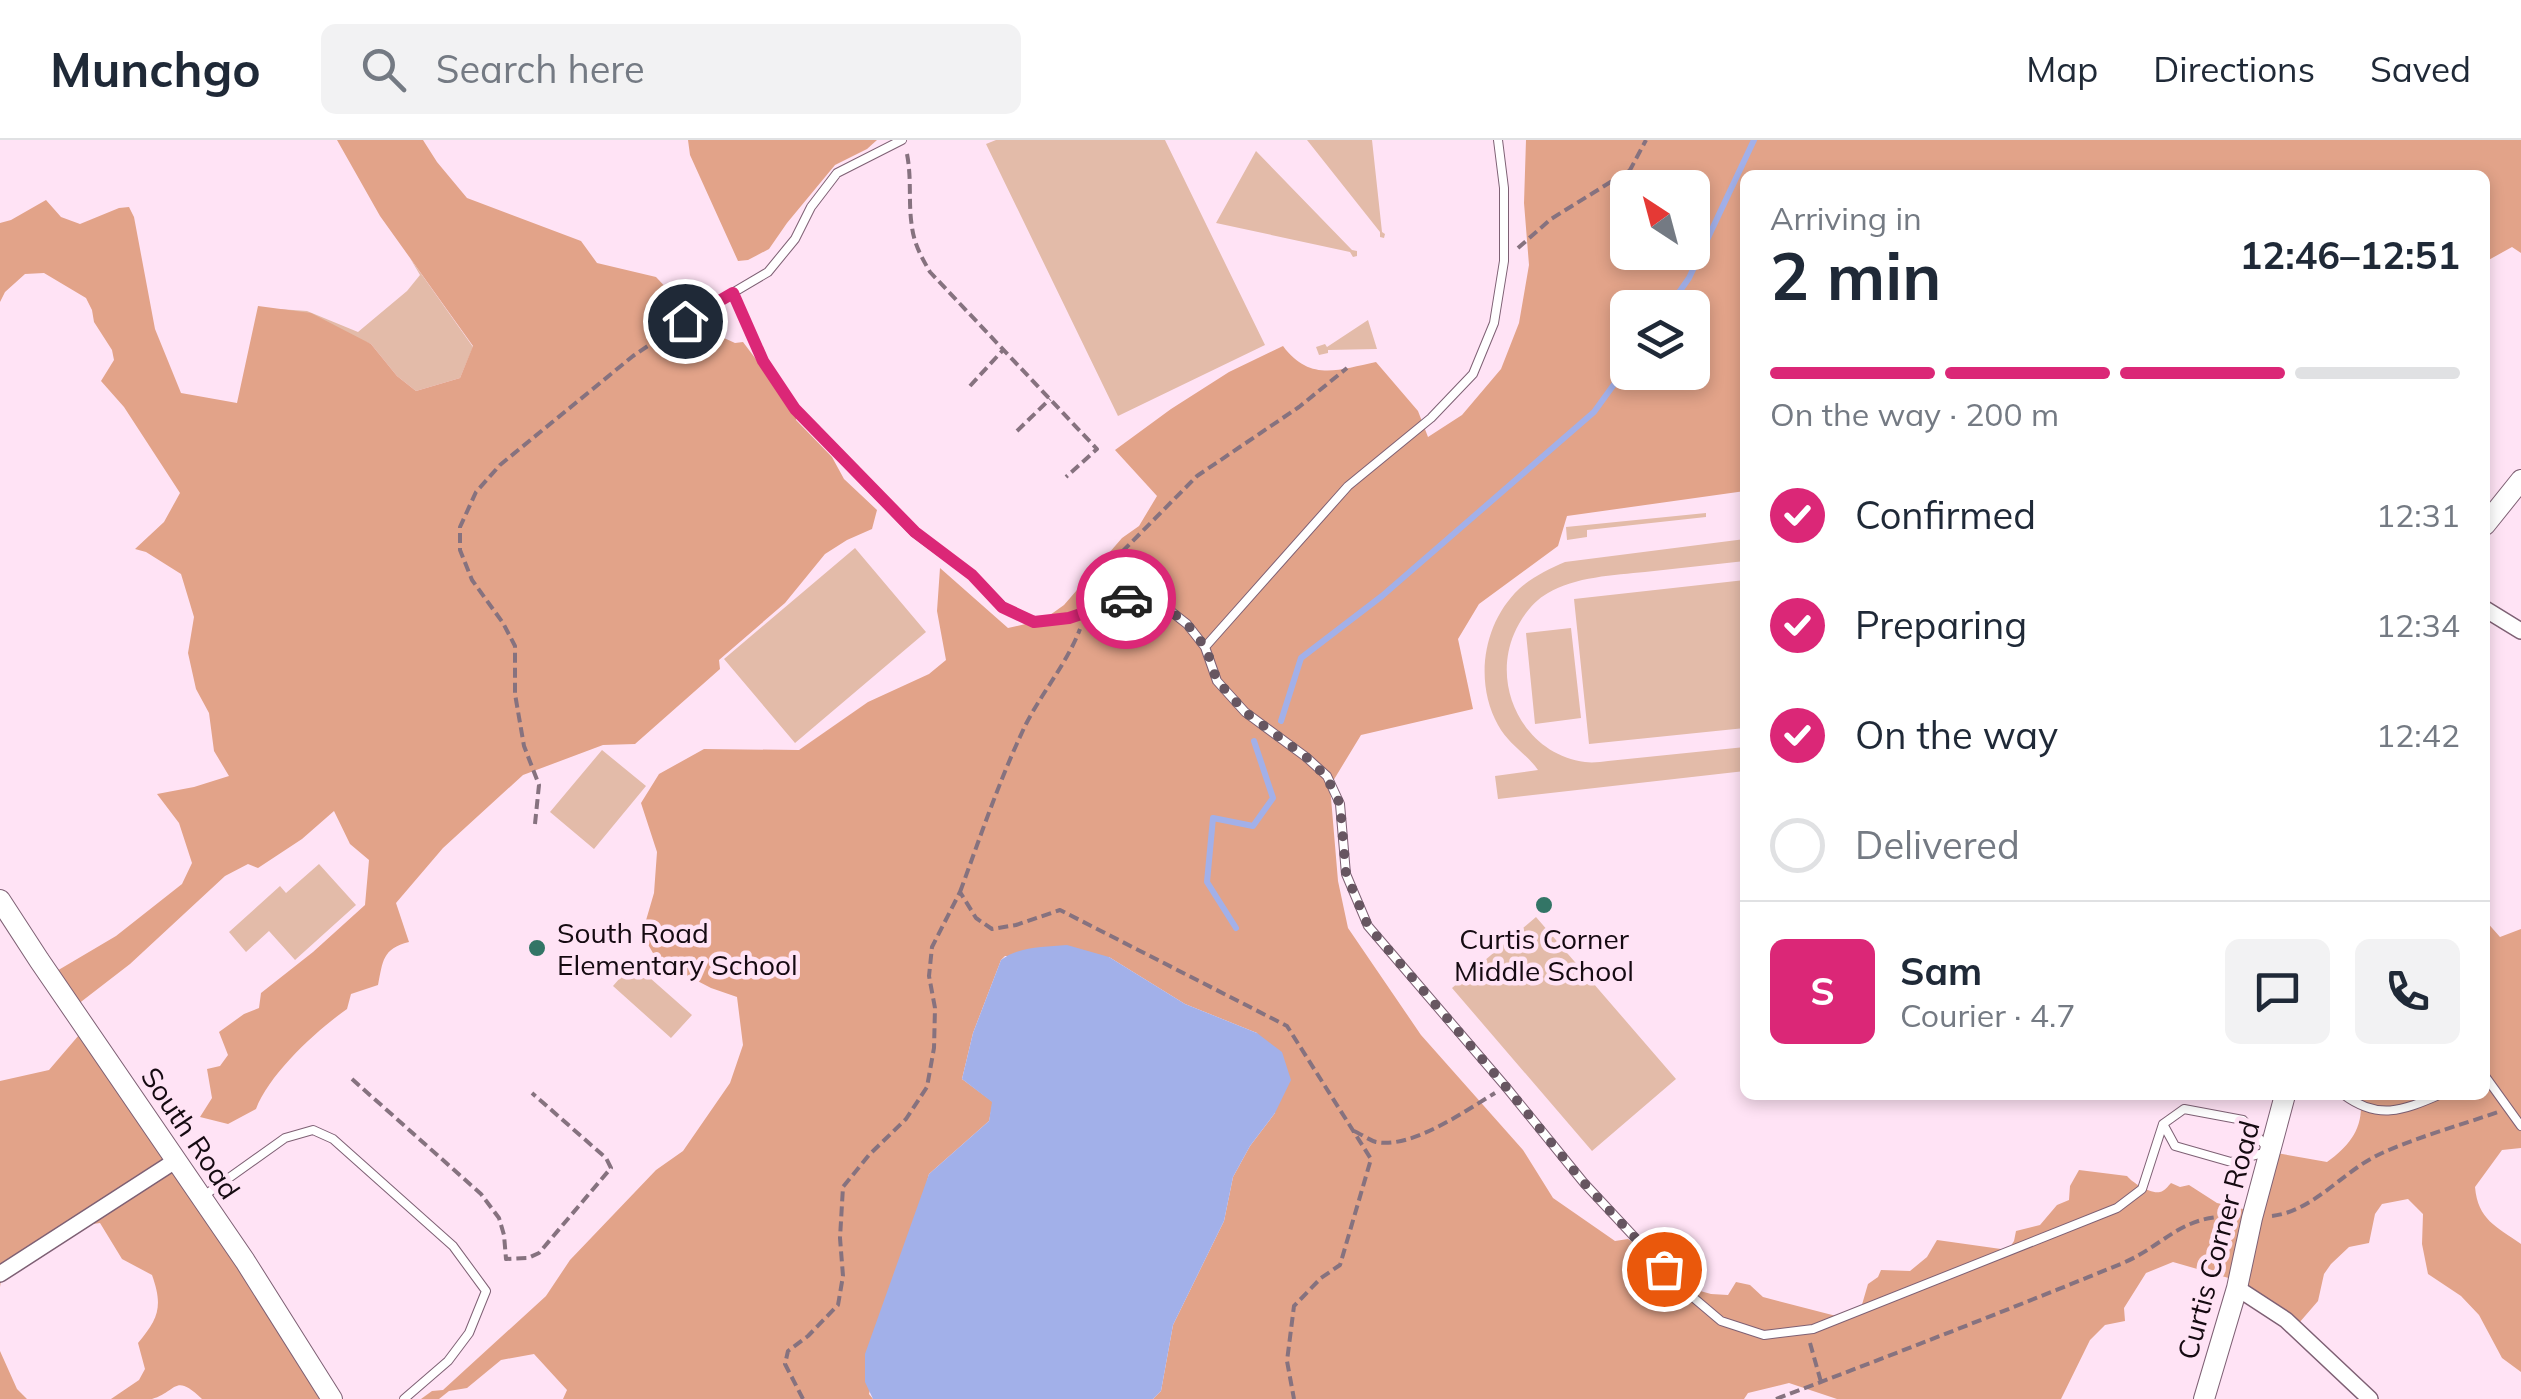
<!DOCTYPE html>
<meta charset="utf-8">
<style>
body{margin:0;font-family:Mulish,sans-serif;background:#f2f2f3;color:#1f2937;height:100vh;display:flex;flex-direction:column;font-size:38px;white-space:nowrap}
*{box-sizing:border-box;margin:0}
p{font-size:32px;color:#747a83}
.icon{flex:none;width:55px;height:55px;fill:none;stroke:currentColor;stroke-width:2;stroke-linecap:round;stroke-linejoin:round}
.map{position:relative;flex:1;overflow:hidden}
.sheet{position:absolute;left:1740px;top:30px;width:750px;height:930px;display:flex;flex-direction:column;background:#fff;border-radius:15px;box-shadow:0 5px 15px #0003}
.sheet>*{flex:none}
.needle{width:65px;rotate:324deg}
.tools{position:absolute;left:1610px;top:30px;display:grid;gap:20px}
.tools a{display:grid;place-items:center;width:100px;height:100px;border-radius:15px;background:#fff;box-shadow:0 5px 15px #0003;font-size:50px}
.pin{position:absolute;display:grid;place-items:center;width:85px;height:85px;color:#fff;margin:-42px;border:5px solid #fff;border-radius:50%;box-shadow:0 2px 10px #0007}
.courier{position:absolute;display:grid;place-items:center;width:100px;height:100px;margin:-50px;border:8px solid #db2777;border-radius:50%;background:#fff;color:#222;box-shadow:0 2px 12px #0007}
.headline em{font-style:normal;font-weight:700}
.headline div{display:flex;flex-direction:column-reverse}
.headline{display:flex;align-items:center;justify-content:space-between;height:170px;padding:0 30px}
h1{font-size:65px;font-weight:700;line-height:75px}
.bar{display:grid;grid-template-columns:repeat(4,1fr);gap:15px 10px;align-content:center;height:120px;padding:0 30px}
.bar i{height:12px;border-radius:8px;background:#e0e1e3}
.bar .on{background:#db2777}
.bar p{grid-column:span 4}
.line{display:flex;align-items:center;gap:25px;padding:0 30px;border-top:2px solid #e0e1e3}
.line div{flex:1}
.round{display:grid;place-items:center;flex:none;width:105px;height:105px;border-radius:15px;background:#f2f2f3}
ol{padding:0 30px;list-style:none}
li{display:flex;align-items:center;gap:30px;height:110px}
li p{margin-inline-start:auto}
li .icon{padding:10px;border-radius:50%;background:#db2777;color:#fff;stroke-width:4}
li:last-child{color:#747a83}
li i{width:55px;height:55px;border:5px solid #e0e1e3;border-radius:50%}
header{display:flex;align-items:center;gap:60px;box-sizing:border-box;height:140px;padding:0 50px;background:#fff;border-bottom:2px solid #e0e1e3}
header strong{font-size:48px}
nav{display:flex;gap:55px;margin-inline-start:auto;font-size:35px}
.search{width:700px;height:90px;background:#f2f2f3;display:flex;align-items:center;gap:25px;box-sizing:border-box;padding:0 35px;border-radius:15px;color:#747a83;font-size:38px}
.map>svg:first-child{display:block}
</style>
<header>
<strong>Munchgo</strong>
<div class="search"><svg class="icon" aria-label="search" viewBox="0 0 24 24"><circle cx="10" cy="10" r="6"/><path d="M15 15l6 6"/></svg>Search here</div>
<nav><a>Map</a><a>Directions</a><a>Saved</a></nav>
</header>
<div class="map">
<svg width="2521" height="1259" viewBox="0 0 2521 1259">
<rect width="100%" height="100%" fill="#ffe3f5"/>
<path fill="#e3bba9" d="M 996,0 L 1165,0 L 1265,205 L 1118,276 L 986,4 Z
M 1307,0 L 1372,0 L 1382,92 L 1385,94 L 1384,98 L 1380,97 L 1380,92 Z
M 1256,11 L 1352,110 L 1357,111 L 1357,116 L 1353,117 L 1350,112 L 1216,83 Z
M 410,118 L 473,207 L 460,238 L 416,251 L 397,236 L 371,204 L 279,169 L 307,171 L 358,192 L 407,151 L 420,135 Z
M 1368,180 L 1377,209 L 1328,210 L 1328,213 L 1319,215 L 1316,207 L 1325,204 L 1327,207 Z
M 1706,373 L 1706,377 L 1587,390 L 1587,397 L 1567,400 L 1566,387 Z
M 1745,399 L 1745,421 C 1712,425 1678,428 1645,432 C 1615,435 1574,437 1548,453 C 1532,462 1521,478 1514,494 C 1491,548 1525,614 1585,622 C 1592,623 1601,622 1608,621 L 1745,607 L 1745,631 L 1498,659 L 1495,636 L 1538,630 C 1526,613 1509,605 1498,585 C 1474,542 1483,483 1519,449 C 1532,437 1549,429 1565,422 Z
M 855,408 L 926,492 L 795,603 L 724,519 Z
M 1745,440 L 1745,588 L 1589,604 L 1574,459 Z
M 1571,488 L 1581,578 L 1535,584 L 1526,493 Z
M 602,610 L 646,646 L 594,709 L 550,672 Z
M 319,724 L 356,765 L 295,820 L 269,791 L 246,812 L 229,792 L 280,746 L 286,753 Z
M 1536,777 L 1676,939 L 1592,1011 L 1452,848 Z
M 633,823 L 692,875 L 671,898 L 613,846 Z"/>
<path fill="#e2a389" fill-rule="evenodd" d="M 337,0 L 423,0 L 437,22 L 467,58 L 581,101 L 597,123 L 656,137 L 686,169 L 724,198 L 735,203 L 743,202 L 797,274 L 796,280 L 832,317 L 844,339 L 877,370 L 872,389 L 847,400 L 825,414 L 785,463 L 719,520 L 720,529 L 635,604 L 603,605 L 523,635 L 443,708 L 396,763 L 409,802 C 382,809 383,821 378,845 L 351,854 L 347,869 C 317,890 269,934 256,969 L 228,984 L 200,977 L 212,958 L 207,929 L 220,926 L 228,915 L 219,892 L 244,874 L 259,868 L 261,853 L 313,812 L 365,765 L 369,720 L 350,704 L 334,671 L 302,699 L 258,728 L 248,724 L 225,736 L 130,824 L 73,868 L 331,1259 L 202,1259 C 174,1232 177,1252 152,1259 C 141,1259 123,1259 111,1259 L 139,1240 L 145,1229 L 138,1203 C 159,1178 163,1166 152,1135 L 122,1119 L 100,1083 L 93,1084 L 1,1141 L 0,1147 L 0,941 L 49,930 L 85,888 L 50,835 L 116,796 L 182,744 L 192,723 L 179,683 L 157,654 L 194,647 L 229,636 L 214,611 L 209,573 L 196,549 L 188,513 L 194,477 L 181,434 L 146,412 L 135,409 L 164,382 L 180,353 L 124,267 L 101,241 L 114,220 L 112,210 L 94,182 L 92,170 L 86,158 L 44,133 L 25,134 L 5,152 L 0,162 L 0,83 L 11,80 L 46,60 L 61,77 L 80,84 L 119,68 L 129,67 L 134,77 L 155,189 L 181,253 L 237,263 L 258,166 L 311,173 L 371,204 L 397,236 L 416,251 L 460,238 L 473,206 L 380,76 Z
M 688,0 L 877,0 L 867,9 L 835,25 L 787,83 L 769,109 L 748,120 L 738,121 L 690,15 Z
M 1526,0 L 2521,0 L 2521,113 L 2512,107 L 2485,122 L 2485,35 L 1745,35 L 1745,351 L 1567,376 L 1558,406 L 1479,464 L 1458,499 L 1473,569 L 1361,595 L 1330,646 L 1338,741 L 1348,788 L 1421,895 L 1523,1010 L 1553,1058 L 1615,1101 L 1628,1099 L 1641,1108 L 1661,1140 L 1711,1154 L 1728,1155 L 1736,1142 L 1750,1145 L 1763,1157 L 1840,1177 L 1861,1168 L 1868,1144 L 1878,1137 L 1881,1130 L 1910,1131 L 1927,1117 L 1937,1100 L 2008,1110 L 2014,1101 L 2016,1091 L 2040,1085 L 2057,1065 L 2069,1060 L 2070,1046 L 2079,1030 L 2127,1036 C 2133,1043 2150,1054 2160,1052 C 2165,1051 2168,1046 2171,1043 L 2180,1047 L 2189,1045 L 2217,1063 L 2252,1071 L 2271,1012 L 2327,1022 C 2351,1005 2365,986 2360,955 L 2485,955 L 2485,780 L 2500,797 L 2521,789 L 2521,1008 L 2502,1010 L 2475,1047 C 2478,1080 2496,1086 2521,1104 L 2521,1232 L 2502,1218 L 2479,1175 L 2461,1156 L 2428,1134 L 2422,1104 L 2423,1074 L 2408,1059 L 2382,1064 L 2375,1074 L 2369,1103 L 2349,1107 L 2331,1124 L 2324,1134 L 2318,1161 L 2299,1183 L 2232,1139 L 2173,1122 L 2146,1133 L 2124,1168 L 2125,1181 L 2105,1185 L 2090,1200 L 2061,1259 L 1837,1259 L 1789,1243 L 1748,1253 L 1744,1259 L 1153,1259 L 1161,1251 L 1173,1185 L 1224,1081 L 1233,1037 L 1250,1006 L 1275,973 L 1257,893 L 1185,864 L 1109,817 L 1005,816 L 1001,820 L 973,893 L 962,939 L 993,962 L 989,981 L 929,1034 L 869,1254 L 873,1259 L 563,1259 L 567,1250 L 534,1214 L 501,1220 L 467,1248 L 449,1251 L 439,1259 L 421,1259 L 432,1251 L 443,1250 L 546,1156 L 570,1120 L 656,1030 L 683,1011 L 730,943 L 743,905 L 737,857 L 711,848 L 657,820 L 642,794 L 654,753 L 657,712 L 641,663 L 659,634 L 704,609 L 799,610 L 868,562 L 929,534 L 946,520 L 937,471 L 940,428 L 1008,488 L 1043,480 L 1064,465 L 1122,398 L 1139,386 L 1157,356 L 1115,310 L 1171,269 L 1229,232 L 1283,206 C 1310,242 1338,230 1376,222 L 1418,271 L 1428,297 L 1462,275 L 1501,229 L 1519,183 L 1529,125 L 1524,63 ZM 1628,48 L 1692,48 L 1692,112 L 1628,112 ZM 1628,168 L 1692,168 L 1692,232 L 1628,232 Z
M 0,1211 L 17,1249 L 27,1259 L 0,1259 Z"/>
<path fill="#a2b0e9" d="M 1067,805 L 1109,817 L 1185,864 L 1257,893 L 1282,912 L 1291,940 L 1275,973 L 1250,1006 L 1233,1037 L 1224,1081 L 1173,1185 L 1161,1251 L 1153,1259 L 873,1259 L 865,1242 L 865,1214 L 929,1034 L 989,981 L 992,962 L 962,939 L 973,893 L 1001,820 C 1020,806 1044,807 1067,805 Z"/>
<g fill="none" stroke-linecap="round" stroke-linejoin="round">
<path stroke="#a2b0e9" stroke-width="6" d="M 1668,168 L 1689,138 L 1754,0
M 1281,581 L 1301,518 L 1382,456 L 1594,272 L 1628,225
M 1236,788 L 1207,742 L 1213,678 L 1253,686 L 1273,658 L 1254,601"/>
<g stroke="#7e6074" stroke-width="10">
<path id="service" d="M 733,153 L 763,221 L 795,269 L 915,393 L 972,435 L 1003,467 L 1034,482 L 1069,478 L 1127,458 L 1164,466 L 1187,484 L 1205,507 L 1217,541 L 1245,572 L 1306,617 L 1327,636 L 1340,664 L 1346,734 L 1368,786 L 1506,947 L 1584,1043 L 1682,1148 L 1721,1181 L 1764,1195 L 1813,1189 L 2117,1068 L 2142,1049 L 2163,984 L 2184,969 L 2243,980 L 2270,1011 L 2231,1022 L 2175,1006 L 2163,984
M 685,181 L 768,132 L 795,99 L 811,67 L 837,33 L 902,0
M 1205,507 L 1348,346 L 1431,278 L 1473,234 L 1494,183 L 1504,121 L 1504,48 L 1498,0
M 2485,936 L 2521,986
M 2344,955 C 2378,980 2402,971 2439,955
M 205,1055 L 285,998 L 313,990 L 333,999 L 453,1106 L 486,1151 L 469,1193 L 448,1221 L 404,1259"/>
</g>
<g stroke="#7e6074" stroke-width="18">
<path id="minor" d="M 2485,469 L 2521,491
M 0,1134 L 175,1021
M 2237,1148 L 2286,1180 L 2370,1259"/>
</g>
<g stroke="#7e6074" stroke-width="22">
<path id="tertiary" d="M 2485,385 L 2521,340
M 0,760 L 39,820 L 245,1121 L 332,1259
M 2204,1259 L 2237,1148 L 2252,1078 L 2285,955"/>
</g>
<path stroke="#86727f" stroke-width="4" stroke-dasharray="10 5" stroke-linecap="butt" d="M 907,14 C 912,40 908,63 912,87 C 914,104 922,118 930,132 L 1097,309 L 1066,337
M 1518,108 L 1551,79 L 1630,30 L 1646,0
M 970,246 L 1003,210
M 1017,291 L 1050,259
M 1084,458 L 1114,420 L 1197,336 L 1299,267 L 1347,228
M 535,684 L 539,645 L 524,606 L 515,554 L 515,506 L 503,483 L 472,440 L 460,410 L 460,387 L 476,352 L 500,325 L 633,216 L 673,189
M 960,752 C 981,695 1000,638 1026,584 C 1043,551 1067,523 1080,489
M 352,939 L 481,1054 L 499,1078 L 504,1095 L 506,1119 L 528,1118 L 539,1113 L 611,1028 L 606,1018 L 532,953
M 1354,991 C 1361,994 1369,1000 1376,1002 C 1412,1009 1465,971 1495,953
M 2272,1076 C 2314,1071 2343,1031 2380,1014 C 2414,998 2461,985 2498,972
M 1810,1203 L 1821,1242
M 803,1259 L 785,1224 L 788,1211 L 808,1196 L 838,1165 L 843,1136 L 840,1098 L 843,1047 L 869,1015 L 906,979 L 927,947 L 934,908 L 935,868 L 929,836 L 932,807 L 960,752 L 976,778 L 992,789 L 1016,785 L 1060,770 L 1287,886 L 1371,1019 L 1340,1125 L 1321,1138 L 1294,1166 L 1287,1221 L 1294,1259
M 1776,1259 C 1892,1215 2008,1170 2123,1123 C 2165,1105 2182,1074 2233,1077"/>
<use href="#service" stroke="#fff" stroke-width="8"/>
<use href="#minor" stroke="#fff" stroke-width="15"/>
<use href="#tertiary" stroke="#fff" stroke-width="20"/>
</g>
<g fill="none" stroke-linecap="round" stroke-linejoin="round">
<path stroke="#675661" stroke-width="10" stroke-dasharray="0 18" d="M 1126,459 L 1164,466 L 1187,484 L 1206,508 L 1217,541 L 1231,556 L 1245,572 L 1306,617 L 1326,636 L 1340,664 L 1346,734 L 1368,786 L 1506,947 L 1584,1043 L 1664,1129"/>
<path stroke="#db2777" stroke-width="12" d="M 685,181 L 733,153 L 763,221 L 795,269 L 915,392 L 972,435 L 1002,467 L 1034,482 L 1069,478 L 1126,459"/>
</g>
<g fill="#337566" stroke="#ffe3f5" stroke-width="4">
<circle cx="1544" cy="765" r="10"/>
<circle cx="537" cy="808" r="10"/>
</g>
<g text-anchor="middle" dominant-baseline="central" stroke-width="9" stroke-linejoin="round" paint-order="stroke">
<g font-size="28" fill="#150a11" stroke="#ffe3f5" text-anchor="start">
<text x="557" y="792">South Road<tspan x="557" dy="32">Elementary School</tspan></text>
<text x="1544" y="798" text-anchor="middle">Curtis Corner<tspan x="1544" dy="32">Middle School</tspan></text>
</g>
<g font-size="28" fill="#150a11" stroke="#ffe3f5">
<text transform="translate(191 993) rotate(56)">South Road</text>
<text transform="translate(2218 1100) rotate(-75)">Curtis Corner Road</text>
</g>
</g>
</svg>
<div class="tools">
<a><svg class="needle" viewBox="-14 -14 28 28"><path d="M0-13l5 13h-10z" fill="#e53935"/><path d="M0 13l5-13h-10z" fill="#747a83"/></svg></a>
<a><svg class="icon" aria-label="layers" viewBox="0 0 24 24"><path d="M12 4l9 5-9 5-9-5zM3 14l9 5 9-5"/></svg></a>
</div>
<div class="pin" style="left:1664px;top:1129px;background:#ea580c"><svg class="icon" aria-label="bag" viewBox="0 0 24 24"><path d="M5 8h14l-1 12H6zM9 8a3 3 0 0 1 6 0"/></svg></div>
<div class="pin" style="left:685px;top:181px;background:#1f2937"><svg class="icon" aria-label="home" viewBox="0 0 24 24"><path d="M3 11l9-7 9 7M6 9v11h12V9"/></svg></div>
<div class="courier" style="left:1126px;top:459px"><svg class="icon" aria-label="car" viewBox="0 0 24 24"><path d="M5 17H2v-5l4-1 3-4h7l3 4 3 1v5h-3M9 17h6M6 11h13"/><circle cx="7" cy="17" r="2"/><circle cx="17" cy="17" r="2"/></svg></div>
<section class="sheet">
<div class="headline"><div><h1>2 min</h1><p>Arriving in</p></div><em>12:46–12:51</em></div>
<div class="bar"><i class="on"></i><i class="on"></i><i class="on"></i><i></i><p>On the way · 200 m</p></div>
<ol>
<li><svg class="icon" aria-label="check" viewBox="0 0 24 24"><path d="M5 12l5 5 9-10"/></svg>Confirmed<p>12:31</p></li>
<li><svg class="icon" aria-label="check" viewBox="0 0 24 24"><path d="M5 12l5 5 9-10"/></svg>Preparing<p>12:34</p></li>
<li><svg class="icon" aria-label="check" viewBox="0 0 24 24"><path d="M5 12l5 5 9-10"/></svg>On the way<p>12:42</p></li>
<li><i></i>Delivered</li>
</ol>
<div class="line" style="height:180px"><b class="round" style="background:#db2777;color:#fff">S</b><div><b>Sam</b><p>Courier · 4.7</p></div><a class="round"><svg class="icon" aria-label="chat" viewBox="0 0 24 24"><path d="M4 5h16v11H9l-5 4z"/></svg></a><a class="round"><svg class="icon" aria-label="phone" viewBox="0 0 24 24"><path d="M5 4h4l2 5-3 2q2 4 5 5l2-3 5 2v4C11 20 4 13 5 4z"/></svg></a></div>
</section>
</div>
